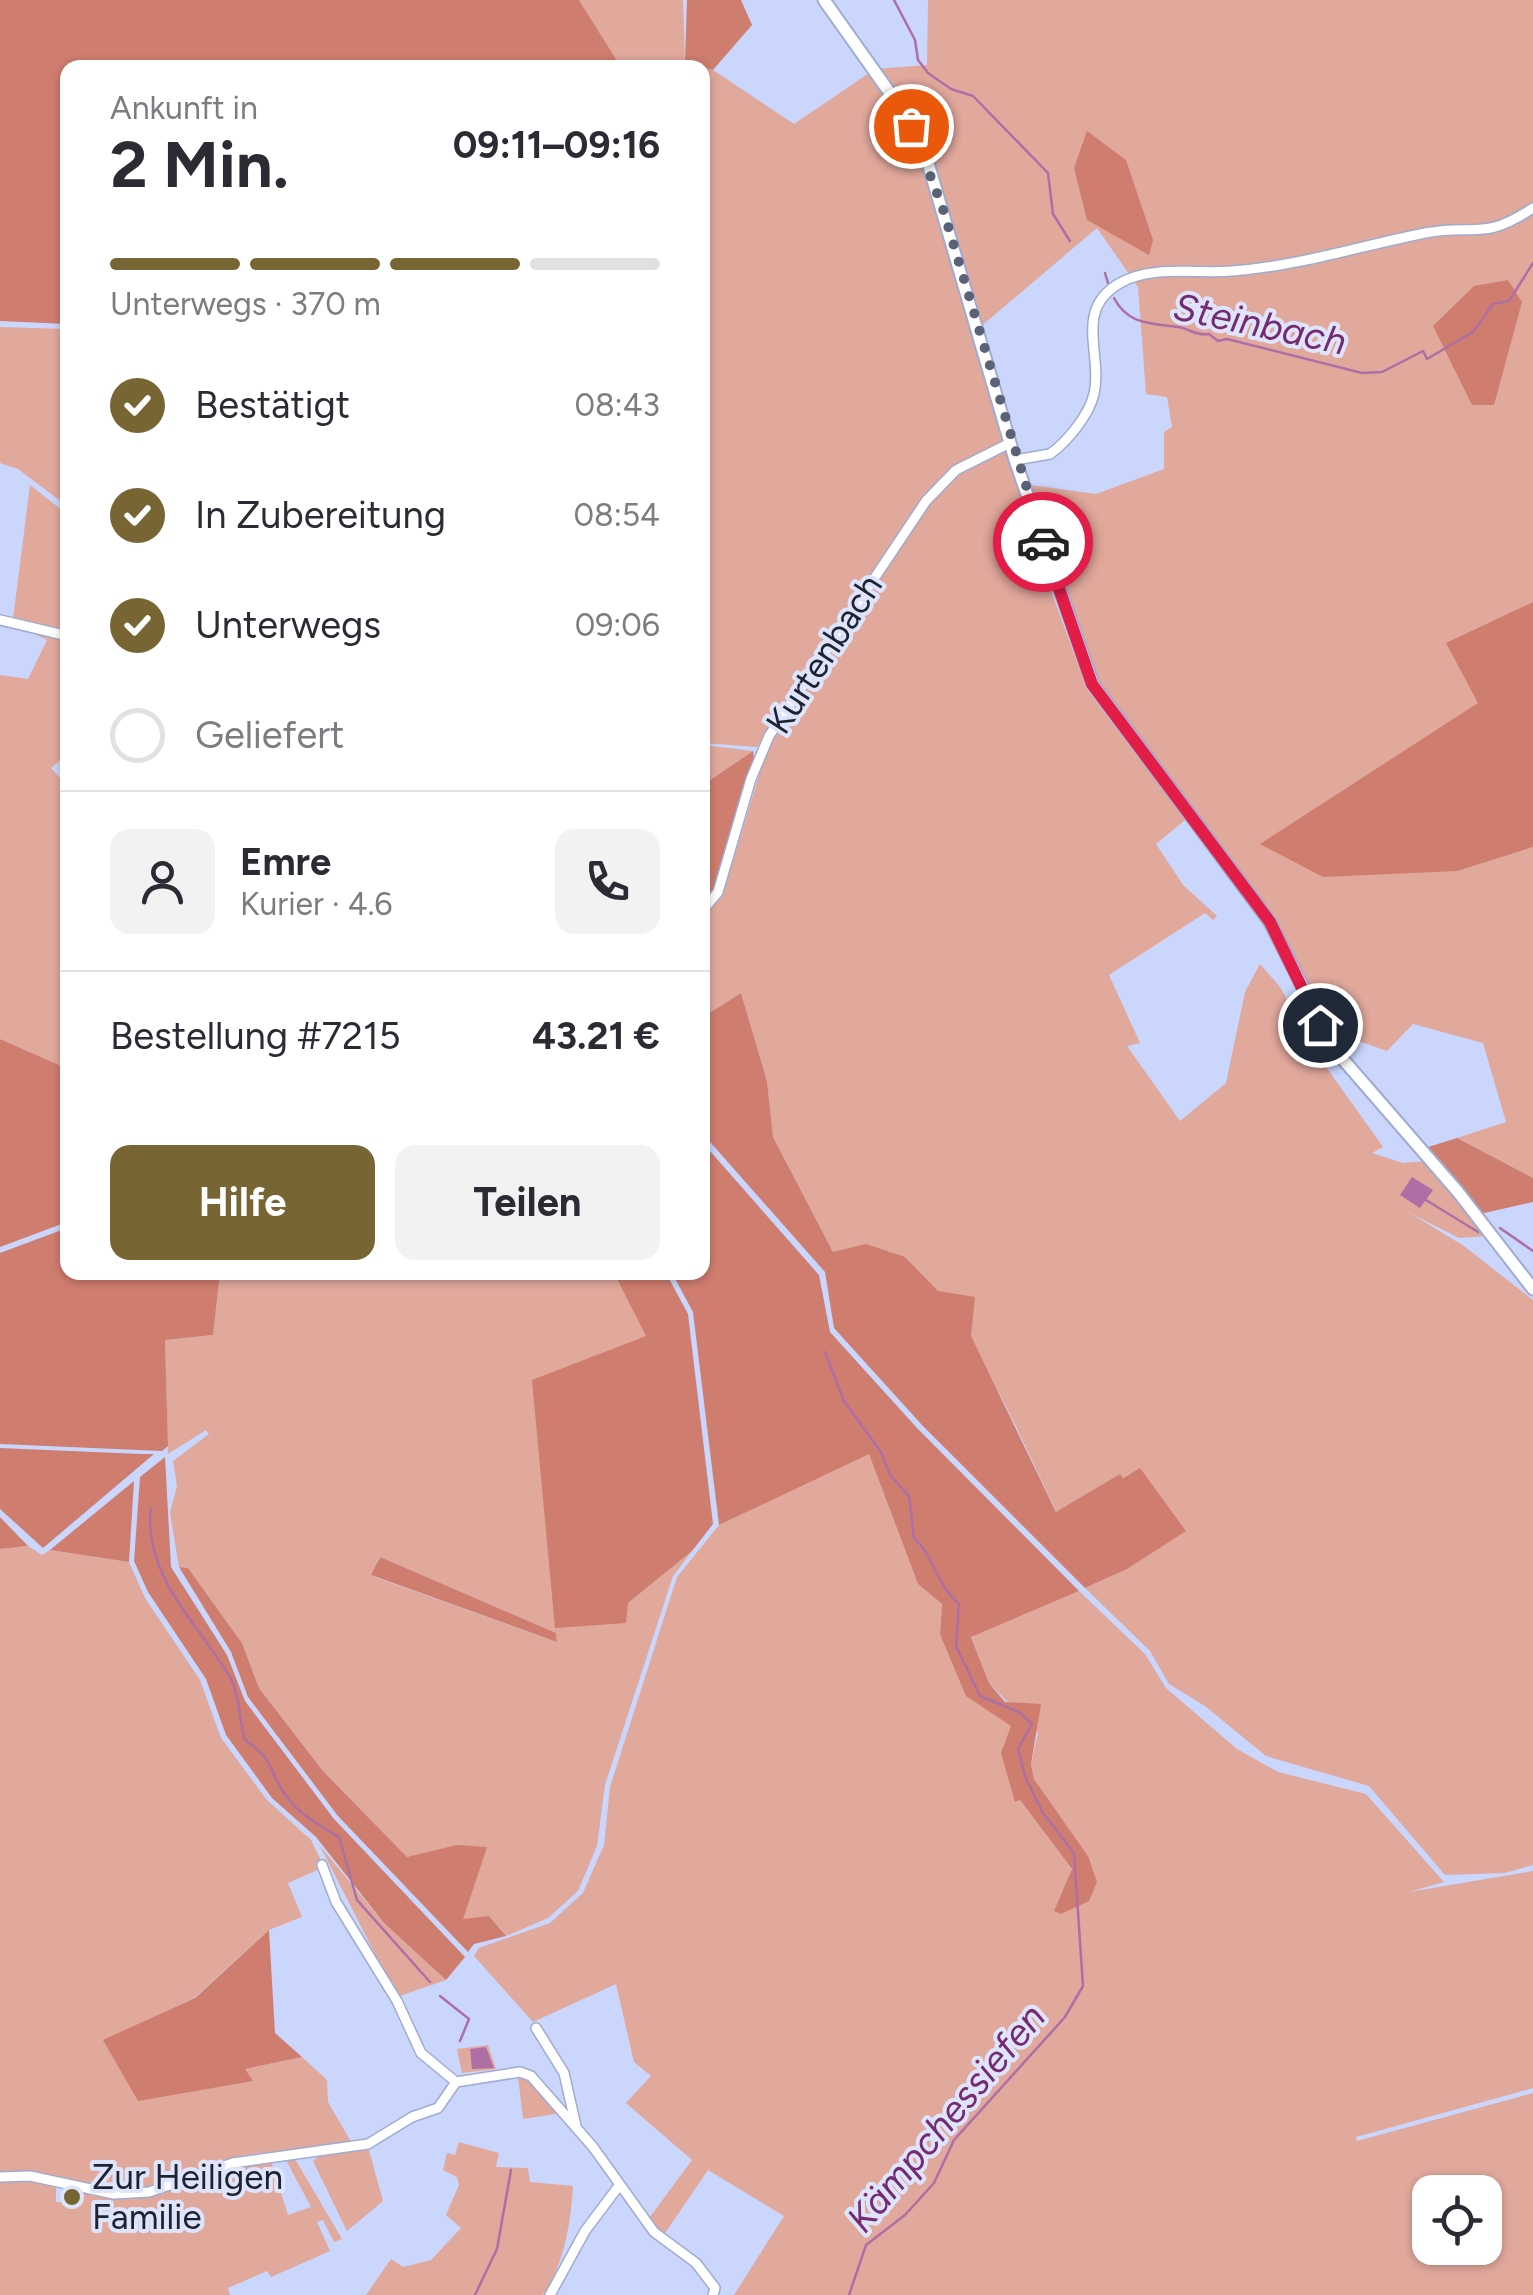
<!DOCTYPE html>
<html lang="de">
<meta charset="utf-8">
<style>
body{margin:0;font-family:Figtree,sans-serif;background:#f2f2f3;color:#2b2b33;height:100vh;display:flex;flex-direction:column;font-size:38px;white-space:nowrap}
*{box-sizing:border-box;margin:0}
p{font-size:32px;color:#7c7c81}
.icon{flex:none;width:55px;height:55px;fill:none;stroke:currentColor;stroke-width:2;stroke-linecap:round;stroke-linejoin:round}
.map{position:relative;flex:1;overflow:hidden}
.drawer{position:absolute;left:60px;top:60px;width:650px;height:1220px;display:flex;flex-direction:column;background:#fff;border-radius:20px;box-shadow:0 2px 8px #0004}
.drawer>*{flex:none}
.fabs{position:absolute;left:1412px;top:2175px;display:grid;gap:20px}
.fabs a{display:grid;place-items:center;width:90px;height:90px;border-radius:20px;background:#fff;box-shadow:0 2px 8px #0004;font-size:50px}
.pin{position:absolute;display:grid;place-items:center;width:85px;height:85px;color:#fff;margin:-42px;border:5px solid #fff;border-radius:50%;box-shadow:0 2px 10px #0007}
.courier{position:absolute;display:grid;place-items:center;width:100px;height:100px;margin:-50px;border:8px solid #e11d48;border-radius:50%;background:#fff;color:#222;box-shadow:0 2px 12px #0007}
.head em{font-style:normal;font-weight:700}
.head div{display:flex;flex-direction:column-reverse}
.head{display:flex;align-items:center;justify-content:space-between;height:170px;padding:0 50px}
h1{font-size:65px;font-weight:700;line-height:75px}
.bar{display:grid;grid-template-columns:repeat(4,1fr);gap:15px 10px;align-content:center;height:120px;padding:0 50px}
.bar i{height:12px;border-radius:8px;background:#e1e1e2}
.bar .current{background:#776634}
.bar p{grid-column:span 4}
.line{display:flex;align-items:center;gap:25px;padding:0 50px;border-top:2px solid #e1e1e2}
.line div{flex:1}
.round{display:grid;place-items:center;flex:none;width:105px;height:105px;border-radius:20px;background:#f2f2f3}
ol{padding:0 50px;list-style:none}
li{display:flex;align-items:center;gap:30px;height:110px}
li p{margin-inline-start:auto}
li .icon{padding:10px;border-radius:50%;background:#776634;color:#fff;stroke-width:4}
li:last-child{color:#7c7c81}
li i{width:55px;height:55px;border:5px solid #e1e1e2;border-radius:50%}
.button{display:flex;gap:20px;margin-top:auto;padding:20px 50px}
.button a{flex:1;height:115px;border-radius:20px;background:#776634;color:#fff;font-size:40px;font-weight:700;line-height:115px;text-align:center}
.button a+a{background:#f2f2f3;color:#2b2b33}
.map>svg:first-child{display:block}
</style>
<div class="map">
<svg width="1533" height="2295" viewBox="0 0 1533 2295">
<rect width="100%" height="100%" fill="#cad6fc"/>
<path fill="#e1a89c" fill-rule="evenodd" d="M 579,0 L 683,0 L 685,62 L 713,70 L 794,124 L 875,69 L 927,65 L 928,0 L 1533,0 L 1533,602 L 1504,616 L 1520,851 L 1533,847 L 1533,1178 L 1457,1138 L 1506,1122 L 1483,1043 L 1413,1024 L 1387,1051 L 1353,1039 L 1336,1023 L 1321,1026 L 1282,937 L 1102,694 L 1047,556 L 1047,580 L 1087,689 L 1185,820 L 1156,844 L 1183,885 L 1217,916 L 1213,920 L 1205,913 L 1109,975 L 1140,1043 L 1127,1046 L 1180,1121 L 1226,1083 L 1245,992 L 1260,964 L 1280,987 L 1319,1057 L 1383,1147 L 1372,1153 L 1403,1163 L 1427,1161 L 1486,1236 L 1459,1238 L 1408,1212 L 1464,1246 L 1533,1300 L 1533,1865 L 1505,1873 L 1445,1875 L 1369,1786 L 1266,1756 L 1205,1706 L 1169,1684 L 1150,1651 L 1085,1588 L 1127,1569 L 1185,1530 L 1139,1469 L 1122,1478 L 1119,1475 L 1057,1513 C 1012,1420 977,1331 905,1257 L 833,1252 L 773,1137 L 767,1081 L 741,993 L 703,1017 L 703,919 L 728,878 L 771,736 L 816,665 L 757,747 L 703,743 L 702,68 L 621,67 ZM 1097,228 L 1138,287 L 1146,394 L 1167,397 L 1172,427 L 1164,432 L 1164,469 L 1096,494 L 1024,484 L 947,250 L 950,230 L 979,328 Z
M 0,327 L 67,329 L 67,506 L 18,469 L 0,463 Z
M 30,485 L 67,514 L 67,633 L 13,619 Z
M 14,624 L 67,639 L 67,755 L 51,768 L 67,786 L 67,1069 L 0,1039 L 0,675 L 28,679 L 47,640 Z
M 703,745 L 753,751 L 703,785 Z
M 220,1273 L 614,1273 L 647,1336 L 628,1603 L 692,1551 L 673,1576 L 605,1785 L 597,1846 L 578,1891 L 548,1918 L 506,1936 L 489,1916 L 463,1920 L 420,1856 L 407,1857 L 323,1771 L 259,1688 L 242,1643 L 188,1568 L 179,1567 L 170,1513 L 177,1486 L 173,1461 L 209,1434 L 206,1430 L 168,1454 L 165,1340 L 213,1335 ZM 379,1557 L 556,1633 L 557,1642 L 372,1576 Z
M 869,1453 L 918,1584 L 942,1604 L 940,1634 L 1012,1726 L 1015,1802 L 1020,1800 L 1072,1869 L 1055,1910 L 1088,1856 L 1034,1779 L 1031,1764 L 1038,1733 L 989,1683 L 971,1636 L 1079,1591 L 1145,1654 L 1166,1688 L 1237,1749 L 1278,1772 L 1366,1794 L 1444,1882 L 1409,1892 L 1533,1871 L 1533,2088 L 1356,2137 L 1357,2141 L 1533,2093 L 1533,2295 L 734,2295 L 784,2216 L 708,2170 L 663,2236 L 647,2221 L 692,2160 L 626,2103 L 651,2076 L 634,2062 L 616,1984 L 533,2022 L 474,1956 L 479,1948 L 550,1923 L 583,1893 L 604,1845 L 610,1787 L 677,1577 L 719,1525 ZM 1430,2192 L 1485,2192 L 1485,2248 L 1430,2248 Z
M 28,1546 L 42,1555 L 50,1550 L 129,1562 L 145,1598 L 200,1680 L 221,1738 L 267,1800 L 311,1840 L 342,1903 L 335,1906 L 322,1868 L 288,1883 L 302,1917 L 269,1930 L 194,1998 L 104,2041 L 138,2100 L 252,2081 L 244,2069 L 302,2057 L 327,2080 L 328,2102 L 353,2145 C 313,2149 270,2150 231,2158 C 197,2165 172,2187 136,2189 C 89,2192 47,2170 0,2171 L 0,1549 Z
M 320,1846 L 384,1923 L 446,1980 L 397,1997 Z
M 488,2045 L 496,2069 L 462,2073 L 457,2049 Z
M 518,2076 L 534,2082 L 561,2113 L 523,2119 Z
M 459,2142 L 499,2153 L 496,2167 L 528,2168 L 530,2182 L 573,2186 C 571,2221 564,2266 543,2295 L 366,2295 L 391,2259 L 403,2267 L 431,2260 L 461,2228 L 446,2215 L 459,2185 L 457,2177 L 443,2170 L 447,2153 L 455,2155 Z
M 368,2147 L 383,2201 L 347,2231 L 313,2161 L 322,2154 Z
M 295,2159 L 342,2239 L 334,2242 L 323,2220 L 317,2222 L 330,2251 L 271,2277 L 267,2271 L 228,2288 L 230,2295 L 0,2295 L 0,2178 L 56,2185 L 56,2202 L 82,2203 L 83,2192 L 144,2196 L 185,2188 L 214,2171 L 271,2161 L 288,2215 L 311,2207 L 286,2160 Z"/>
<path fill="#cf7d6e" d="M 0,0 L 579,0 L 621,67 L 68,68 L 67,324 L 0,321 Z
M 687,0 L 741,0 L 752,25 L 713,70 L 685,62 Z
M 1087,131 L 1126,160 L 1153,240 L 1149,255 L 1087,220 L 1074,168 Z
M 1508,280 L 1522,302 L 1494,405 L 1472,405 L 1433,326 L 1474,286 Z
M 1533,602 L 1533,847 L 1457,871 L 1323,877 L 1260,844 L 1478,703 L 1446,643 Z
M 753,751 L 754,759 L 714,889 L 703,904 L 703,785 Z
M 741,993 L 767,1081 L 773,1137 L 833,1252 L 866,1244 L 905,1257 L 938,1291 L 975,1297 L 971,1336 L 1056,1512 L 1120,1474 L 1123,1478 L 1140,1468 L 1186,1531 L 1127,1569 L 1085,1588 L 922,1425 L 834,1328 L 825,1272 L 703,1134 L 703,1017 Z
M 0,1039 L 68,1069 L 67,1222 L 0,1247 Z
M 1457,1138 L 1533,1178 L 1533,1202 L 1480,1214 L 1425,1148 Z
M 703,1143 L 819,1275 L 830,1332 L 917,1428 L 1079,1591 L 971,1637 L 989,1683 L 1005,1702 L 1041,1704 L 1031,1764 L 1034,1779 L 1088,1856 L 1097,1882 L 1089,1901 L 1061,1914 L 1054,1911 L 1072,1869 L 1020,1800 L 1015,1802 L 1001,1753 L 1011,1726 L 966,1696 L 940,1634 L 942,1604 L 918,1584 L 869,1454 L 719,1525 L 693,1312 L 672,1273 L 702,1272 Z
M 67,1228 L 68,1272 L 220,1273 L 213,1335 L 165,1340 L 168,1446 L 162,1451 L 0,1444 L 0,1253 Z
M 614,1273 L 666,1273 L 688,1314 L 713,1524 L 692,1551 L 628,1603 L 626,1623 L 555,1628 L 532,1380 L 646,1336 Z
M 0,1448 L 141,1454 L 154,1454 L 43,1548 L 0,1509 Z
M 165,1457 L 171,1567 L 227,1655 L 245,1701 L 334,1819 L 465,1957 L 446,1980 L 384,1923 L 316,1837 L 272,1798 L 226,1735 L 206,1679 L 148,1592 L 134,1561 L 140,1477 Z
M 134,1481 L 129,1562 L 50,1550 Z
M 0,1517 L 28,1546 L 0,1549 Z
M 380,1557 L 556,1633 L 557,1642 L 371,1575 Z
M 179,1567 L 188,1568 L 242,1643 L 259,1688 L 323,1771 L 407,1857 L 457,1845 L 487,1847 L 463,1919 L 489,1916 L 506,1936 L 474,1944 L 468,1952 L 338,1816 L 248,1697 L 231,1652 Z
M 269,1930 L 275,2033 L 302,2057 L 245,2069 L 253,2081 L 138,2101 L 103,2040 L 195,1998 Z"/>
<path fill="#ad6fa5" d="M 1412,1177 L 1433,1190 L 1420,1208 L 1400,1195 Z
M 486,2047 L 494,2068 L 472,2069 L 470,2049 Z"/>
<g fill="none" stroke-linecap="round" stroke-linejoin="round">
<path stroke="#ad6fa5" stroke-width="2.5" d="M 894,0 L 915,40 L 918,60 L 928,73 L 951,89 L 973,96 L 1048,173 L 1053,214 L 1070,241
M 1105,273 L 1108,283
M 1114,298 C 1128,325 1151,323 1178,327 C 1190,329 1196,336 1209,334 L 1218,341 L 1227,339 L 1362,373 L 1382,372 L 1423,351 L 1427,359 L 1473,332 L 1493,304 L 1509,301 L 1533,263
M 1426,1200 L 1478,1232
M 1500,1228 L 1533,1251
M 825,1352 L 844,1401 L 881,1452 L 890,1475 L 909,1496 L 914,1538 C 936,1558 934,1582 959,1604 L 956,1646 L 980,1696 L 1019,1712 L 1032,1724 L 1018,1749 L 1025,1776 L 1043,1813 L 1074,1853 L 1083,1986 L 1065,2017 L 954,2140 L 934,2183 L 905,2215 L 866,2245 L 849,2295
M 151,1508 C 143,1577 199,1624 231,1679 C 240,1696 239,1721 245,1740 C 278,1762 267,1772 287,1797 C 301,1816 319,1825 339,1837 L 357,1900 L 430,1982
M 440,1996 L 469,2019 L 460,2041
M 475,2295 L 497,2249 L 511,2170"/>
<g stroke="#a0abcf" stroke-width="12">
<path id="minor" d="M 1015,460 L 1050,454 C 1068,441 1089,415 1094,394 C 1103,354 1073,310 1120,283 C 1151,265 1197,274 1232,271 C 1299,266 1360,246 1425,233 C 1477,223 1481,242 1533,208
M 0,620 L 68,636
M 702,911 L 718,892 L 751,779 L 769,736 L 926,501 L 956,470 L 1010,443
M 322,1865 L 336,1902 L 397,2001 L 421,2053 L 456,2082 L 520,2072 L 531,2076 L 593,2147 L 654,2232 L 696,2263 L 715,2288 L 713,2295
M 536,2028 L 564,2073 L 576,2126
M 0,2177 L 30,2176 L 114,2194 L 149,2192 L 233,2163 L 368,2144 L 412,2117 L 438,2108 L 456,2082
M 550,2295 L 585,2231 L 618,2187"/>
</g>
<g stroke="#a0abcf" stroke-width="15">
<path id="tertiary" d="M 824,0 L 897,103 L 928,163 L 1015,460 L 1093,684 L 1270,922 L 1334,1049 L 1458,1192 L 1533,1289"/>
</g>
<use href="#minor" stroke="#fff" stroke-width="9"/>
<use href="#tertiary" stroke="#fff" stroke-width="11"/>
</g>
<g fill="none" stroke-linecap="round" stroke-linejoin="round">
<path stroke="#5b6277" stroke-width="10" stroke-dasharray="0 18" d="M 911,126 L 942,206 L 1043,542"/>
<path stroke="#e11d48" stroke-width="12" d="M 1043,542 L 1092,684 L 1270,922 L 1320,1025"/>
</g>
<circle fill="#776634" stroke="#dde4fb" stroke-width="4" cx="72" cy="2197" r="10"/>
<g text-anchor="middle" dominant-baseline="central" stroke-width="8" stroke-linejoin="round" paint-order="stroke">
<g font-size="35" fill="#1f2330" stroke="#dde4fb">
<text transform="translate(824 654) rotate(-57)">Kurtenbach</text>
</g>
<g font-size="35" fill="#1f2330" stroke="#dde4fb" text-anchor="start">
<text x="92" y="2177">Zur Heiligen<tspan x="92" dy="40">Familie</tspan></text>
</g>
<g font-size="38" font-style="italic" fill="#762b6f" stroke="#dde4fb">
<text transform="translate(1260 324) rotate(12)">Steinbach</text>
<text transform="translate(946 2118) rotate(-50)">Kämpchessiefen</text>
</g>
</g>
</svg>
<div class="fabs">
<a><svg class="icon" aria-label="locate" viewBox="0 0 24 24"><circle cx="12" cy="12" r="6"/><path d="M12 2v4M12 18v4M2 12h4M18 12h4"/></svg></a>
</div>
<div class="pin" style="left:911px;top:126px;background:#ea580c"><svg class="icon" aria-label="bag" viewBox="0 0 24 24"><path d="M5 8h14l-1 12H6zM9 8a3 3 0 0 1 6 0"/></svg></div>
<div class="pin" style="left:1320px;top:1025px;background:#1f2937"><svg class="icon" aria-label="home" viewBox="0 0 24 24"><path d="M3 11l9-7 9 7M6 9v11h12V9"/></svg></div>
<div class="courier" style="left:1043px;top:542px"><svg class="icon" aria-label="car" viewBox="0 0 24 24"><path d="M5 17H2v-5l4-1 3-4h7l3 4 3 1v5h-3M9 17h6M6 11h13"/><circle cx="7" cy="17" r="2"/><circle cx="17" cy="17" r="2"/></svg></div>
<section class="drawer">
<div class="head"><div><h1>2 Min.</h1><p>Ankunft in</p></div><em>09:11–09:16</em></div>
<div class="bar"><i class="current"></i><i class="current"></i><i class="current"></i><i></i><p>Unterwegs · 370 m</p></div>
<ol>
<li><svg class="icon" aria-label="check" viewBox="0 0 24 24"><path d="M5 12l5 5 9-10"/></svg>Bestätigt<p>08:43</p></li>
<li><svg class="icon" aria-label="check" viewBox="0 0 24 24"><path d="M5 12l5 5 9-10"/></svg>In Zubereitung<p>08:54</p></li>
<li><svg class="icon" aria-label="check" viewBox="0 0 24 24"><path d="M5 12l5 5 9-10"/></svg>Unterwegs<p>09:06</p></li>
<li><i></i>Geliefert</li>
</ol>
<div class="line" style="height:180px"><a class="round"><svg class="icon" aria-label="person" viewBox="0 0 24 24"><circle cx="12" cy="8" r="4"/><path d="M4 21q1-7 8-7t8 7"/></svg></a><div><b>Emre</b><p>Kurier · 4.6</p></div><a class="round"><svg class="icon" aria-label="phone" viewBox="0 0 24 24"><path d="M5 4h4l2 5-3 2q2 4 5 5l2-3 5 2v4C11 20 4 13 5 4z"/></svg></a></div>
<div class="line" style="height:130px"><div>Bestellung #7215</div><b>43.21 €</b></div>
<div class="button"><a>Hilfe</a><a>Teilen</a></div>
</section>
</div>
